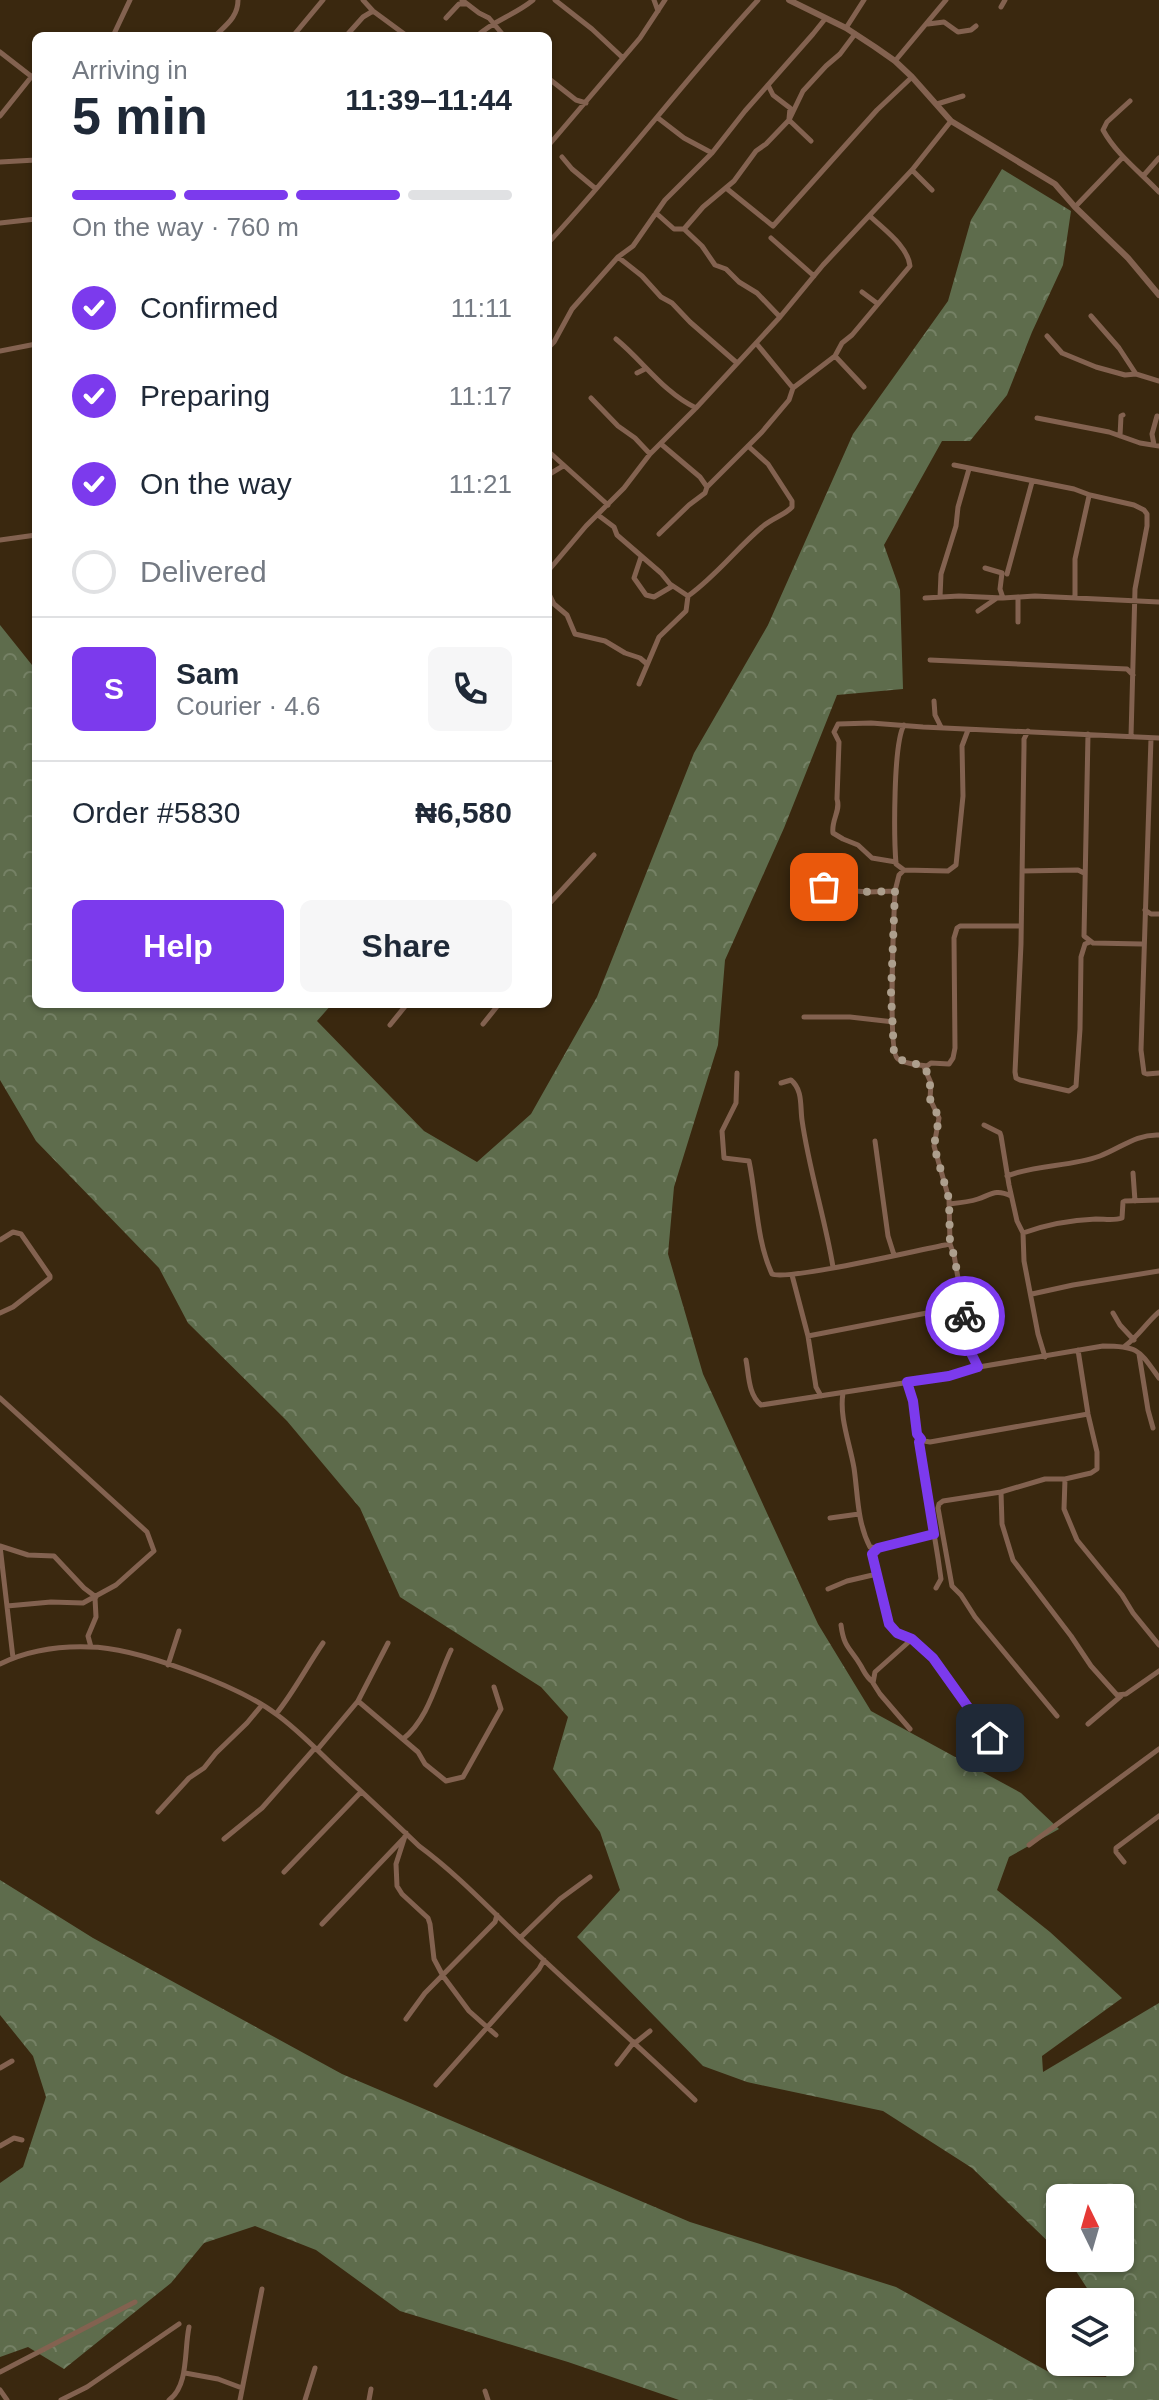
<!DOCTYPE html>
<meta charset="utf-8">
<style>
body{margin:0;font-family:Helvetica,sans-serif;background:#f6f6f7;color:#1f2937;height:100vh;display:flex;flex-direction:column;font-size:30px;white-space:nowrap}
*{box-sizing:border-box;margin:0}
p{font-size:26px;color:#747a83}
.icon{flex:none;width:44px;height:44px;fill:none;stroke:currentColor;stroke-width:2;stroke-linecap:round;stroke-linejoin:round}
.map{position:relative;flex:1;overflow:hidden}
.panel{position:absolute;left:32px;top:32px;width:520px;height:976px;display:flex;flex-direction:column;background:#fff;border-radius:12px;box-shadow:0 2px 6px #0004}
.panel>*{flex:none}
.needle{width:52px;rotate:355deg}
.tools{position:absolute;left:1046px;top:2184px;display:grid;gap:16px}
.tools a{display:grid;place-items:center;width:88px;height:88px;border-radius:12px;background:#fff;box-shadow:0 2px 6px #0004;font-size:40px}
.pin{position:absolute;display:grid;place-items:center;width:68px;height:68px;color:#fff;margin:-34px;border-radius:16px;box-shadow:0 4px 12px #0006}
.courier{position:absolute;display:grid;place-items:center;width:80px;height:80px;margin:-40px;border:6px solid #7c3aed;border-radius:50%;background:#fff;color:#222;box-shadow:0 2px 10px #0007}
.summary em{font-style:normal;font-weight:700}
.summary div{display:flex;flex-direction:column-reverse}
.summary{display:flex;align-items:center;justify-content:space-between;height:136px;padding:0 40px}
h1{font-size:52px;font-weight:700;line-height:60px}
.bar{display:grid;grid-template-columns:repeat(4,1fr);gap:12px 8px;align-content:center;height:96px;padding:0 40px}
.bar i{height:10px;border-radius:6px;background:#e0e1e3}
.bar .active{background:#7c3aed}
.bar p{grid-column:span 4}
.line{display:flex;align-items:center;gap:20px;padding:0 40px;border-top:2px solid #e0e1e3}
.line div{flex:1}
.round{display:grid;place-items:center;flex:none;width:84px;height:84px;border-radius:12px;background:#f6f6f7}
ol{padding:0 40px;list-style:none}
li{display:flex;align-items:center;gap:24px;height:88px}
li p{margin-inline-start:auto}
li .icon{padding:8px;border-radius:50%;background:#7c3aed;color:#fff;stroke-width:4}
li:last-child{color:#747a83}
li i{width:44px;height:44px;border:4px solid #e0e1e3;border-radius:50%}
.cta{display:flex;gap:16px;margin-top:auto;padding:16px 40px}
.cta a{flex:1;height:92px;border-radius:12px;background:#7c3aed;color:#fff;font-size:32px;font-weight:700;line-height:92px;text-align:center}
.cta a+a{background:#f6f6f7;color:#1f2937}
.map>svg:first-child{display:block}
</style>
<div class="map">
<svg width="1159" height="2400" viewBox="0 0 1159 2400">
<defs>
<pattern id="forest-crowns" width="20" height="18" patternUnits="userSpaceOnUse" patternTransform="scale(2)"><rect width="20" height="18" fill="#5e6c4c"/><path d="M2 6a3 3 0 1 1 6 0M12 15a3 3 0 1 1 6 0" fill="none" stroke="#758165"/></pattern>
</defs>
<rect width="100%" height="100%" fill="#3a280f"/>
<path fill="url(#forest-crowns)" d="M 1002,169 L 1071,211 L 1063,265 L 1032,332 L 1007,395 L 970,441 L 942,441 L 884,545 L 900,590 L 903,689 L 837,695 L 784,828 L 725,960 L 718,1045 L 674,1187 L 668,1254 L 703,1374 L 818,1624 L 871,1711 L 1021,1793 L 1059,1829 L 1009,1857 L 997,1890 L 1050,1932 L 1122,1998 L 1042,2056 L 1043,2072 L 1159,2003 L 1159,2400 L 679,2400 L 568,2362 L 400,2311 L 316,2250 L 255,2226 L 204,2243 L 171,2283 L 64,2369 L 28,2347 L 0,2357 L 0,2183 L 23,2167 L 46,2097 L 33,2056 L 0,2015 L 0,1880 L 93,1938 L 342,2074 L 690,2222 L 896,2287 L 1056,2376 L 1106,2377 L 1115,2362 L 1120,2362 L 1120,2352 L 1124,2345 L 1120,2340 L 1120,2302 L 1096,2302 L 1072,2265 L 1065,2258 L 1120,2258 L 1120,2198 L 1060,2198 L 1060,2253 L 972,2168 L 883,2111 L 747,2082 L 703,2066 L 577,1937 L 620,1890 L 600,1832 L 553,1769 L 568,1717 L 541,1687 L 400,1597 L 360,1508 L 287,1421 L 188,1323 L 159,1268 L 36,1141 L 0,1080 L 0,625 L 36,670 L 36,1004 L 332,1004 L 317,1021 L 424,1131 L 477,1162 L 531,1114 L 597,997 L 694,753 L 768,625 L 853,434 L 948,301 L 971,220 Z"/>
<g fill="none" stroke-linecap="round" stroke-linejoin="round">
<path stroke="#836250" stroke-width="5" d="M 363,0 L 373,11 L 407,36
M 462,0 L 479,13 L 489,18 L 504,36
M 555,0 L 592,29 L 623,58
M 654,0 L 658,11
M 1001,7 L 1005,0
M 446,18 L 459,4 L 467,4
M 928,24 L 944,22 L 958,32 L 971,30 L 976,26
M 846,28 L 864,0
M 113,36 L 130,0
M 215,36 C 226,25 238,17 238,0
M 293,36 L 323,0
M 346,36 L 363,17 L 373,11
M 477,36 C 494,20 515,15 533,0
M 0,52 L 36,80
M 895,61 L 946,0
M 548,78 L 576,100 L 586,103
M 768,85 L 773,95 L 790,108 L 789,119
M 1130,101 L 1107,122 L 1103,130 C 1116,154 1140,172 1159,192
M 937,104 L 963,96
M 0,116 L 32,76
M 658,118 L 684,138 L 712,153
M 789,120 L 811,141
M 548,146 L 640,38 L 665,0
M 562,157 L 572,169 L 596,189
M 0,162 L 36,160
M 912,170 L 932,190
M 1144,175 L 1159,158
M 726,188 L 773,226 L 877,110 L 912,77
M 1075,207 L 1123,157
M 656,213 L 674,229 L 684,229 L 702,246 L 715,265 L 726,269 L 739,282 L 757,293 L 780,317
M 0,223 L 36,219
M 684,229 L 703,207 L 734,181 L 756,151 L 766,144 L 789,120 L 803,91 L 826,66 L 840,54 L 855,34
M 771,238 L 814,276
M 548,243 C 621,165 685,79 758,0
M 618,257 L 642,276 L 661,297 L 672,303 L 690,322 L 737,363
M 862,292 L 878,304
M 1091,316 L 1119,348 L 1136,374
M 1047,336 L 1062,353 L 1096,367 L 1125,375 L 1136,374 L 1159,381
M 616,339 C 644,362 663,392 696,408
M 756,343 L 793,388
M 548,348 L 554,342 L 572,309 L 618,257 L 633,246 L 665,200 L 712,153 L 745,111 L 813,34 L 825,19
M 0,351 L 36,344
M 835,356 L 864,387
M 637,373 L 645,369
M 591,398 L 618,426 L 635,438 L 650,454
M 1037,418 L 1109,432 L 1140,443 L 1159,446
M 1120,436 L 1121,416 L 1123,415
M 661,444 L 700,477 L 707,487
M 1154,445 L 1152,434 L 1157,416
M 548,451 L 608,505
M 954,465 L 1074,489 L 1090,495 L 1134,505 L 1144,510 L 1147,514 L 1147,526 L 1135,589 L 1131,736
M 548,475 L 563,466
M 598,515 L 614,527 L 617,535 L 661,573 L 670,584 L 688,596
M 659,534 L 689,505 L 705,493 L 707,487 L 762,432 L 789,400 L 793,388 L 835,356 L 842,343 L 852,335 L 910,266 C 908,246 883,229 870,216
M 0,540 L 36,535
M 641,557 L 634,578 L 646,595 L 654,597 L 671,587
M 985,568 L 1002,573 L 1000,589 L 1003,598
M 548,571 L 586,526 L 624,488 L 650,454 L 696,408 L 780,317 L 823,265 L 912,170 L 951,121
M 1007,574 L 1032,482
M 548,592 L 554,604 L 567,615 L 575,634 L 605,641 L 625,653 L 640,658 L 647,664
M 940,597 L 941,574 L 956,526 L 958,507 L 969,469
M 1075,597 L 1075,559 L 1089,496
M 925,598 L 959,596 L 1003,598 L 1035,596 L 1159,602
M 978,611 L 997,598
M 1018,622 L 1018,597
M 930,660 L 1127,669 L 1133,675
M 639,684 L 659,637 L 686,611 L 688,596 C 716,576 736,549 762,527 C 772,518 785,515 792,507 L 792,501 L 768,464 L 748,446
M 934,701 L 935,715 L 941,727
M 904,725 C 893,744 894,838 896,864 L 904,870 L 948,871 L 956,865 L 963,796 L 962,746 L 968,730
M 1028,731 L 1024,739 L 1024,747 L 1021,944 L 1015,1072 L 1016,1078 L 1020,1080 L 1069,1091 L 1076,1086 L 1080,1029 L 1081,957 L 1085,944 L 1090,942
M 1088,734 L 1084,936 L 1093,943 L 1142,944
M 1151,738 L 1141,1050 L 1144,1073 L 1147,1074 L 1159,1073
M 896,862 L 872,858 L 858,845 L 843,839 L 833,833 C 831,820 841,811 837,799 L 839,742 L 834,732 L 838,724 L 871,723 L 923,727 L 1159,738
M 904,870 L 899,875 L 895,891 C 894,913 888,1050 897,1058 C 903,1064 919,1065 927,1066 L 931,1063 L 949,1064 L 953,1058 L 955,1048 L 954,938 L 957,928 L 960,926 L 1019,926
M 1022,871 L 1078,870 L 1084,873
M 802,874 L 815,876 L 826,889 L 869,892 L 895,891
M 816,895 L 826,889
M 548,905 L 594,855
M 1145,910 L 1151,914 L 1159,914
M 846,912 L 848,897 L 854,893
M 804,1017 L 850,1017 L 894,1022
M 483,1024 L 499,1004
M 390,1025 L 407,1004
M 924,1067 L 931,1083 L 930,1099 L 939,1118 L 934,1146 L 949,1199 L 950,1244 L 954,1255 L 971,1353 L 978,1367
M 737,1073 L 736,1103 L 722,1131 L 724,1158 L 749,1161 C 757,1199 756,1239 772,1274 C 789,1281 922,1249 950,1244
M 781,1083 L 791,1080 C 803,1090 800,1106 802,1120 C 809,1170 825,1218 833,1267
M 984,1125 L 1000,1133 L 1001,1136 L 1009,1185 L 1017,1221 L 1023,1233 L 1024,1261 L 1038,1334 L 1045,1357
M 875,1141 L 888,1236 L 894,1255
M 1133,1173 L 1135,1201
M 1007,1176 C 1037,1164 1070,1167 1100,1156 C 1121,1148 1136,1134 1159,1135
M 949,1204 C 959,1203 969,1202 978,1199 C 992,1194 996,1189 1011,1196
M 1023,1233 C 1045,1225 1072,1220 1096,1219 C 1105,1219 1114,1221 1122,1218 L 1123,1202 L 1125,1201 L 1159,1200
M 0,1240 L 13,1232 L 21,1234 L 50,1276 L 50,1278 L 13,1307 L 0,1313
M 792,1275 L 808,1336 L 816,1387 L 821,1396
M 1032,1294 L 1073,1285 L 1159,1271
M 1113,1313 L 1120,1325 L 1134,1340
M 808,1336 L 963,1306
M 1125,1346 C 1139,1336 1146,1323 1159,1312
M 1139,1354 L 1148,1410 L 1153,1428
M 746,1360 C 749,1375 748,1394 761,1405 L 949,1376 L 967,1369 L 1103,1346 C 1139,1346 1139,1350 1159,1378
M 907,1382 L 913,1401 L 917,1434 L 924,1441 L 930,1442 L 1088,1414
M 843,1393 C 839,1417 850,1444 854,1468 C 858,1495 857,1522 870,1547 L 878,1548 L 934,1534
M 0,1398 L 147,1532 L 154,1551 L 116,1585 L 83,1603 L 51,1602 L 7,1606
M 921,1439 L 919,1442 L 938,1558 L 941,1579 L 936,1588
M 1065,1479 L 1064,1509 L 1077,1540 L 1122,1595 L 1133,1613 L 1159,1645
M 1001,1492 L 1002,1524 L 1013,1560 L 1071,1636 L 1091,1666 L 1117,1695 L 1126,1694 L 1159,1671
M 830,1518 L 859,1514
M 0,1546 L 28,1555 L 54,1556 L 84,1588 L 96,1597
M 0,1546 L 13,1658
M 877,1574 L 889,1624 L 897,1633 L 912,1639 L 933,1658 L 990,1738
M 828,1589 L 847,1581 L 877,1574 L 872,1554 L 877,1549
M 841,1625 C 844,1649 851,1648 861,1666 C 865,1673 866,1677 873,1682
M 91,1647 L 88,1636 L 96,1617 L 95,1598
M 0,1664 C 27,1651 59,1646 89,1647 C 135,1647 239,1686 276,1714 C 297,1729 316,1749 335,1767 C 363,1793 391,1819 419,1846 C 461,1877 495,1915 533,1950 C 587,2001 642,2049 695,2100
M 168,1665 L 179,1631
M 358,1701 L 388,1643
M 276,1714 C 294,1692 307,1666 323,1643
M 1057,1716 L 975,1617 L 961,1595 L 952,1586 L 938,1508 L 939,1504 L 943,1501 L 1001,1492 L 1045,1479 L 1065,1479 L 1091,1473 L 1097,1469 L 1097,1452 L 1088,1414 L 1078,1350
M 1088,1724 L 1121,1696
M 910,1729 L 880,1694 L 873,1683 L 875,1672 L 912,1639
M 403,1739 C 429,1719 437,1679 451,1650
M 317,1750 L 358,1701 L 418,1752 L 425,1764 L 446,1781 L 463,1777 L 501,1709 L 494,1687
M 158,1812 L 189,1778 L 204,1768 L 216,1753 L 247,1723 L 262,1705
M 406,1833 L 396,1864 L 397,1886 L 402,1894 L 428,1918 L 430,1924 L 434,1959 L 443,1976 L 469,2011 L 496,2035
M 224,1839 L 262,1808 L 315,1748
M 1029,1845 L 1159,1749
M 1124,1862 L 1116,1852 L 1116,1848 L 1159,1816
M 284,1872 L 361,1792
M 322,1924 L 404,1838
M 520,1938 L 560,1899 L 590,1877
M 406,2019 L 425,1993 L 495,1922 L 497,1915
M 635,2043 L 650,2031
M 617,2064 L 634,2042
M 0,2068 L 12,2061
M 436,2085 L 539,1969 L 544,1960
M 0,2146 L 14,2138 L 22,2140
M 0,2372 L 135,2302
M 185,2373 L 218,2379 L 242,2388
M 0,2390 L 7,2400
M 485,2391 L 488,2400
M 61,2400 L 87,2387 L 179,2324
M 169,2400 C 189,2386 184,2350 189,2327
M 240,2400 L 262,2289
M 305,2400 L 315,2368
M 369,2400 L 371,2389"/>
<path stroke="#836250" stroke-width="6" d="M 789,0 L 846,28 L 875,47 L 895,61 L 912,77 L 951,121 L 1055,184 L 1075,207 L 1128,258 L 1159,295"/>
</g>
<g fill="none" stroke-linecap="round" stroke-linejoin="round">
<path stroke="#ad9f8d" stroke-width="8" stroke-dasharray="0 14.4" d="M 824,887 L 869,892 L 895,891 L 891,993 L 894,1054 L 903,1061 L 924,1066 L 930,1079 L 930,1099 L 939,1118 L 934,1146 L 949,1199 L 950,1244 L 954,1255 L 965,1316"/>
<path stroke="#7c3aed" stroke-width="10" d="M 965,1316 L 971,1353 L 978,1367 L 949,1376 L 907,1382 L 913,1401 L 917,1434 L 921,1439 L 919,1442 L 934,1534 L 878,1548 L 872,1554 L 889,1624 L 897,1633 L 912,1639 L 933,1658 L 990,1738"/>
</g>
</svg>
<div class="tools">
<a><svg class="needle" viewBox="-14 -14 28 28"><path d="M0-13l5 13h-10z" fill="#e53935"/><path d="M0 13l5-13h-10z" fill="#747a83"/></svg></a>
<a><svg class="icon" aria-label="layers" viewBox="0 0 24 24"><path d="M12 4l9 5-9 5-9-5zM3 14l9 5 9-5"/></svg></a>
</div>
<div class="pin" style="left:824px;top:887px;background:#ea580c"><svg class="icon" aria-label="bag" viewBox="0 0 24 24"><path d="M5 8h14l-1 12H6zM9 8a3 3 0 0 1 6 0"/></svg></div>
<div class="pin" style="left:990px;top:1738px;background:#1f2937"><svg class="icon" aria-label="home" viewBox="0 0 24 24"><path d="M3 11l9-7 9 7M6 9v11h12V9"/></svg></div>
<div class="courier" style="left:965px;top:1316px"><svg class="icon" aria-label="bike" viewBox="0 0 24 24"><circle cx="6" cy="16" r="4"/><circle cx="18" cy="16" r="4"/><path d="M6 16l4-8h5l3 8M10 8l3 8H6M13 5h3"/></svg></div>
<section class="panel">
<div class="summary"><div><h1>5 min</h1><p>Arriving in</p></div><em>11:39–11:44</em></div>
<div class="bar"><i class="active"></i><i class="active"></i><i class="active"></i><i></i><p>On the way · 760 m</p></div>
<ol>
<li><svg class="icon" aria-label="check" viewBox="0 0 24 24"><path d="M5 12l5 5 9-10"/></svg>Confirmed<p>11:11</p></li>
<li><svg class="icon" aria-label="check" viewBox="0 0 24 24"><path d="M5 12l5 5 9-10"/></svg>Preparing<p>11:17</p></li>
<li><svg class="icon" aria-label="check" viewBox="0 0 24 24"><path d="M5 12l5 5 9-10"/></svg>On the way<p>11:21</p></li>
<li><i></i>Delivered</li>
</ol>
<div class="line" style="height:144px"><b class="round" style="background:#7c3aed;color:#fff">S</b><div><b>Sam</b><p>Courier · 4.6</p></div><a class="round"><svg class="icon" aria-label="phone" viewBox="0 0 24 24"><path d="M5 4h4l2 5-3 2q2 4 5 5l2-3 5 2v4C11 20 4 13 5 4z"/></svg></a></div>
<div class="line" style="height:104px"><div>Order #5830</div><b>₦6,580</b></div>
<div class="cta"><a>Help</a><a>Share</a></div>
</section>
</div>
